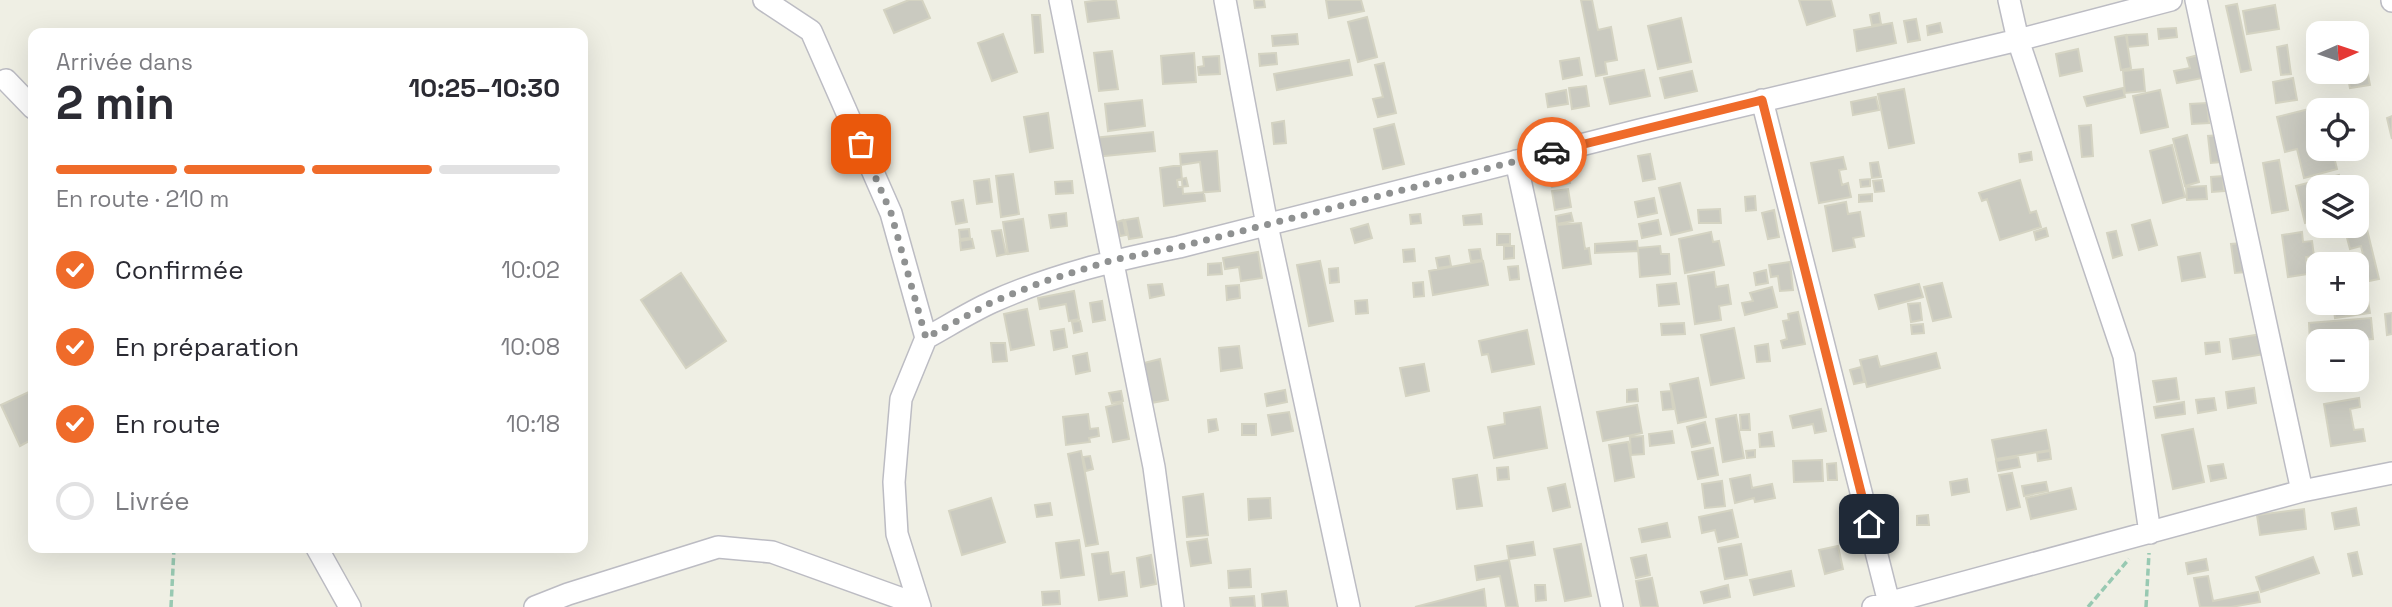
<!DOCTYPE html>
<html lang="fr">
<meta charset="utf-8">
<style>
body{margin:0;font-family:"Space Grotesk",sans-serif;background:#f7f7f7;color:#2b2b33;height:100vh;display:flex;flex-direction:column;font-size:26px;white-space:nowrap}
*{box-sizing:border-box;margin:0}
p{font-size:23px;color:#7c7c81}
.icon{flex:none;width:38px;height:38px;fill:none;stroke:currentColor;stroke-width:2;stroke-linecap:round;stroke-linejoin:round}
.map{position:relative;flex:1;overflow:hidden}
.side{position:absolute;left:28px;top:28px;width:560px;height:525px;display:flex;flex-direction:column;background:#fff;border-radius:14px;box-shadow:0 7px 28px #0002}
.side>*{flex:none}
.needle{width:46px;rotate:87deg}
.fabs{position:absolute;left:2306px;top:21px;display:grid;gap:14px}
.fabs a{display:grid;place-items:center;width:63px;height:63px;border-radius:14px;background:#fff;box-shadow:0 7px 28px #0002;font-size:35px}
.pin{position:absolute;display:grid;place-items:center;width:60px;height:60px;color:#fff;margin:-30px;border-radius:14px;box-shadow:0 4px 10px #0006}
.courier{position:absolute;display:grid;place-items:center;width:70px;height:70px;margin:-35px;border:5px solid #ef6b2a;border-radius:50%;background:#fff;color:#222;box-shadow:0 2px 9px #0007}
.head em{font-style:normal;font-weight:700}
.head div{display:flex;flex-direction:column-reverse}
.head{display:flex;align-items:center;justify-content:space-between;height:119px;padding:0 28px}
h1{font-size:46px;font-weight:700;line-height:52px}
.bar{display:grid;grid-template-columns:repeat(4,1fr);gap:10px 7px;align-content:center;height:84px;padding:0 28px}
.bar i{height:9px;border-radius:5px;background:#e1e1e2}
.bar .selected{background:#ef6b2a}
.bar p{grid-column:span 4}
ol{padding:0 28px;list-style:none}
li{display:flex;align-items:center;gap:21px;height:77px}
li p{margin-inline-start:auto}
li .icon{padding:7px;border-radius:50%;background:#ef6b2a;color:#fff;stroke-width:4}
li:last-child{color:#7c7c81}
li i{width:38px;height:38px;border:4px solid #e1e1e2;border-radius:50%}
.map>svg:first-child{display:block}
</style>
<div class="map">
<svg width="2392" height="607" viewBox="0 0 2392 607">
<rect width="100%" height="100%" fill="#efefe4"/>
<path fill="#cacac0" stroke="#d4d3c2" stroke-width="2" fill-rule="evenodd" d="M 909,0 L 922,0 L 930,18 L 894,33 L 884,10 Z
M 1101,0 L 1116,0 L 1119,18 L 1088,22 L 1085,2 Z
M 1254,0 L 1264,0 L 1265,7 L 1255,8 Z
M 1326,0 L 1361,0 L 1364,11 L 1329,18 Z
M 1581,0 L 1592,0 L 1598,30 L 1611,27 L 1617,60 L 1605,62 L 1607,74 L 1596,76 Z
M 1799,0 L 1831,0 L 1835,16 L 1807,25 Z
M 2237,4 L 2251,70 L 2241,72 L 2226,6 Z
M 2275,5 L 2279,29 L 2247,34 L 2243,11 Z
M 1879,13 L 1881,24 L 1872,25 L 1870,15 Z
M 1032,15 L 1040,15 L 1043,52 L 1035,53 Z
M 1367,17 L 1377,57 L 1358,62 L 1348,22 Z
M 1681,18 L 1691,62 L 1658,69 L 1648,26 Z
M 1916,19 L 1920,40 L 1908,42 L 1904,21 Z
M 1892,23 L 1896,43 L 1857,51 L 1854,30 Z
M 1940,23 L 1942,32 L 1928,35 L 1927,26 Z
M 2176,28 L 2177,37 L 2159,39 L 2158,29 Z
M 1003,34 L 1017,72 L 992,81 L 978,43 Z
M 1297,34 L 1298,44 L 1273,46 L 1272,36 Z
M 2147,34 L 2148,45 L 2128,47 L 2127,35 Z
M 2126,35 L 2131,68 L 2121,70 L 2115,37 Z
M 2287,45 L 2291,74 L 2281,75 L 2277,47 Z
M 2078,49 L 2082,71 L 2060,76 L 2056,54 Z
M 1112,51 L 1118,89 L 1099,91 L 1094,53 Z
M 1194,53 L 1196,82 L 1163,84 L 1161,56 Z
M 1276,53 L 1277,64 L 1260,66 L 1259,54 Z
M 2364,54 L 2370,85 L 2350,88 L 2347,72 L 2357,72 L 2357,55 Z
M 2198,55 L 2202,78 L 2177,83 L 2174,71 L 2190,68 L 2187,58 Z
M 1219,56 L 1220,74 L 1199,75 L 1198,67 L 1204,66 L 1203,57 Z
M 1579,58 L 1582,75 L 1563,79 L 1560,61 Z
M 1349,60 L 1352,75 L 1277,90 L 1274,74 Z
M 1384,63 L 1396,113 L 1378,117 L 1373,99 L 1383,97 L 1375,65 Z
M 2143,69 L 2145,91 L 2125,93 L 2123,71 Z
M 1644,70 L 1650,96 L 1610,104 L 1604,78 Z
M 1692,71 L 1697,91 L 1665,98 L 1660,78 Z
M 2293,78 L 2297,100 L 2276,103 L 2273,82 Z
M 1586,86 L 1589,106 L 1572,109 L 1569,88 Z
M 2123,88 L 2125,97 L 2087,106 L 2084,97 Z
M 1904,89 L 1914,143 L 1889,148 L 1878,94 Z
M 1566,90 L 1568,104 L 1548,107 L 1546,94 Z
M 2160,90 L 2168,127 L 2141,133 L 2133,96 Z
M 1876,97 L 1879,110 L 1853,115 L 1851,102 Z
M 1142,100 L 1145,126 L 1108,131 L 1105,104 Z
M 2344,101 L 2346,110 L 2326,110 L 2325,106 Z
M 2207,103 L 2209,123 L 2192,124 L 2190,104 Z
M 2321,106 L 2323,110 L 2319,110 L 2319,149 L 2332,149 L 2337,169 L 2304,178 L 2297,149 L 2285,152 L 2277,117 Z
M 1048,113 L 1053,148 L 1030,152 L 1024,117 Z
M 2392,116 L 2392,139 L 2387,118 Z
M 1284,121 L 1286,143 L 1274,144 L 1272,123 Z
M 1394,124 L 1404,164 L 1383,169 L 1374,129 Z
M 2091,125 L 2093,156 L 2082,157 L 2079,126 Z
M 1153,132 L 1155,151 L 1095,157 L 1093,138 Z
M 2187,135 L 2199,182 L 2185,186 L 2173,139 Z
M 2219,135 L 2221,162 L 2211,163 L 2208,136 Z
M 2172,145 L 2185,197 L 2163,203 L 2150,151 Z
M 1217,151 L 1220,191 L 1183,194 L 1180,154 Z
M 2031,152 L 2032,160 L 2020,162 L 2019,154 Z
M 1650,154 L 1655,179 L 1643,181 L 1638,156 Z
M 1843,157 L 1846,169 L 1839,170 L 1842,185 L 1848,183 L 1851,197 L 1819,203 L 1811,163 Z
M 2279,160 L 2288,210 L 2272,213 L 2263,163 Z
M 1200,162 L 1205,201 L 1164,206 L 1160,168 ZM 1186,178 L 1188,186 L 1178,187 L 1177,180 Z
M 1878,162 L 1881,177 L 1872,178 L 1870,163 Z
M 1568,173 L 1570,183 L 1552,187 L 1550,177 Z
M 1013,174 L 1019,214 L 1001,217 L 996,176 Z
M 2339,175 L 2342,187 L 2319,187 L 2319,219 L 2305,223 L 2296,186 Z
M 2223,176 L 2224,191 L 2212,192 L 2211,177 Z
M 989,179 L 992,202 L 977,204 L 974,181 Z
M 1870,179 L 1870,186 L 1861,187 L 1860,180 Z
M 1882,180 L 1884,191 L 1875,192 L 1873,181 Z
M 2020,180 L 2030,213 L 2036,211 L 2041,227 L 2000,240 L 1987,199 L 1982,201 L 1979,193 Z
M 1072,181 L 1073,193 L 1056,194 L 1055,182 Z
M 1680,183 L 1692,230 L 1671,235 L 1659,188 Z
M 2206,186 L 2207,199 L 2187,200 L 2186,187 Z
M 2357,188 L 2379,279 L 2369,281 L 2361,246 L 2350,249 L 2346,234 L 2357,231 Z
M 1568,189 L 1571,207 L 1555,210 L 1552,191 Z
M 1872,194 L 1872,201 L 1859,202 L 1859,195 Z
M 1755,196 L 1756,210 L 1746,211 L 1745,197 Z
M 1654,198 L 1657,213 L 1638,217 L 1635,202 Z
M 963,200 L 967,222 L 956,224 L 952,202 Z
M 1846,202 L 1848,214 L 1860,212 L 1864,236 L 1853,238 L 1855,247 L 1833,251 L 1825,206 Z
M 1720,209 L 1721,223 L 1699,223 L 1698,210 Z
M 1774,210 L 1779,237 L 1768,239 L 1762,213 Z
M 1066,213 L 1067,226 L 1051,228 L 1049,215 Z
M 1571,213 L 1573,221 L 1557,224 L 1556,216 Z
M 1420,214 L 1421,223 L 1411,224 L 1410,215 Z
M 1481,214 L 1482,224 L 1464,225 L 1463,216 Z
M 1138,218 L 1142,237 L 1129,239 L 1125,220 Z
M 1023,219 L 1028,251 L 1008,254 L 1003,222 Z
M 1123,220 L 1126,235 L 1120,236 L 1117,222 Z
M 1658,220 L 1661,234 L 1642,238 L 1639,224 Z
M 2150,220 L 2157,245 L 2139,250 L 2132,225 Z
M 1581,223 L 1585,249 L 1589,248 L 1591,264 L 1563,268 L 1557,225 Z
M 1368,224 L 1372,238 L 1355,243 L 1351,229 Z
M 2046,228 L 2048,236 L 2036,240 L 2034,232 Z
M 969,229 L 970,238 L 960,239 L 959,230 Z
M 1001,230 L 1006,254 L 997,256 L 992,231 Z
M 2116,231 L 2122,255 L 2113,258 L 2107,233 Z
M 1711,232 L 1713,242 L 1719,241 L 1724,265 L 1685,273 L 1679,239 Z
M 2302,232 L 2303,242 L 2312,241 L 2314,256 L 2306,257 L 2308,274 L 2288,277 L 2282,235 Z
M 1497,234 L 1510,234 L 1510,244 L 1497,245 Z
M 972,239 L 974,248 L 961,250 L 960,241 Z
M 1637,241 L 1638,251 L 1595,253 L 1595,244 Z
M 2242,243 L 2246,272 L 2235,273 L 2231,244 Z
M 1504,246 L 1514,246 L 1514,258 L 1504,259 Z
M 1660,246 L 1661,254 L 1669,254 L 1670,274 L 1640,277 L 1638,248 Z
M 1414,249 L 1415,261 L 1404,262 L 1403,250 Z
M 1480,249 L 1482,260 L 1471,261 L 1469,250 Z
M 1258,252 L 1262,278 L 1241,281 L 1239,267 L 1225,269 L 1223,258 Z
M 2200,253 L 2205,277 L 2182,281 L 2178,257 Z
M 2336,255 L 2344,255 L 2345,264 L 2336,264 Z
M 1449,256 L 1451,266 L 1438,268 L 1436,258 Z
M 2363,258 L 2364,274 L 2357,275 L 2357,264 L 2352,264 L 2352,259 Z
M 1320,261 L 1333,321 L 1309,326 L 1297,265 Z
M 1483,261 L 1488,285 L 1433,295 L 1429,271 Z
M 1790,262 L 1793,290 L 1780,291 L 1778,276 L 1771,277 L 1769,265 Z
M 1221,263 L 1222,274 L 1208,275 L 1208,264 Z
M 1518,266 L 1519,279 L 1510,280 L 1508,267 Z
M 1338,268 L 1339,282 L 1330,283 L 1329,269 Z
M 1766,270 L 1768,283 L 1756,285 L 1754,273 Z
M 1714,272 L 1716,287 L 1728,285 L 1731,304 L 1719,306 L 1721,320 L 1695,324 L 1688,276 Z
M 681,273 L 726,341 L 686,368 L 641,300 Z
M 1423,282 L 1424,296 L 1414,297 L 1413,283 Z
M 1676,283 L 1679,304 L 1659,306 L 1657,285 Z
M 1942,283 L 1951,317 L 1933,321 L 1924,287 Z
M 1162,284 L 1164,295 L 1150,298 L 1148,285 Z
M 1919,284 L 1923,297 L 1879,309 L 1875,295 Z
M 1239,285 L 1240,298 L 1227,300 L 1226,286 Z
M 1772,287 L 1777,307 L 1745,315 L 1742,303 L 1753,301 L 1750,293 Z
M 2366,289 L 2370,313 L 2335,318 L 2333,303 L 2357,303 L 2357,290 Z
M 1074,291 L 1079,319 L 1069,321 L 1066,304 L 1040,309 L 1038,298 Z
M 1367,300 L 1368,313 L 1356,314 L 1355,301 Z
M 1102,301 L 1105,320 L 1093,322 L 1090,303 Z
M 1920,303 L 1922,320 L 1911,322 L 1908,304 Z
M 1027,309 L 1034,345 L 1011,350 L 1004,314 Z
M 1798,312 L 1805,344 L 1783,348 L 1781,341 L 1787,339 L 1783,321 L 1789,320 L 1788,314 Z
M 2392,313 L 2392,334 L 2387,335 L 2385,314 Z
M 2371,318 L 2373,339 L 2310,343 L 2309,323 Z
M 1080,321 L 1082,331 L 1074,333 L 1072,322 Z
M 1684,323 L 1685,334 L 1662,335 L 1661,324 Z
M 1923,324 L 1924,333 L 1912,334 L 1911,325 Z
M 1734,328 L 1744,378 L 1711,385 L 1701,335 Z
M 1064,329 L 1067,347 L 1054,350 L 1051,331 Z
M 1527,330 L 1534,364 L 1492,372 L 1488,354 L 1482,355 L 1479,341 Z
M 2262,334 L 2265,354 L 2233,359 L 2230,339 Z
M 2219,342 L 2220,352 L 2206,354 L 2205,343 Z
M 991,343 L 1005,343 L 1007,361 L 993,362 Z
M 1768,344 L 1770,361 L 1757,362 L 1755,346 Z
M 1239,346 L 1242,368 L 1221,371 L 1219,348 Z
M 1087,353 L 1090,371 L 1076,374 L 1073,356 Z
M 1936,353 L 1940,368 L 1867,387 L 1860,360 L 1877,356 L 1880,367 Z
M 1160,359 L 1168,400 L 1151,403 L 1144,363 Z
M 1424,364 L 1429,391 L 1406,396 L 1400,368 Z
M 1861,367 L 1864,382 L 1854,384 L 1850,370 Z
M 1698,378 L 1706,417 L 1678,423 L 1670,384 Z
M 2176,378 L 2179,399 L 2157,402 L 2153,381 Z
M 2254,388 L 2256,403 L 2228,408 L 2226,392 Z
M 1637,389 L 1638,401 L 1627,402 L 1627,390 Z
M 33,390 L 33,439 L 20,446 L 1,405 Z
M 1285,390 L 1287,402 L 1267,406 L 1265,394 Z
M 1121,391 L 1123,401 L 1112,403 L 1109,393 Z
M 1671,391 L 1673,409 L 1663,410 L 1661,392 Z
M 2214,398 L 2216,410 L 2198,413 L 2196,400 Z
M 2359,398 L 2360,407 L 2350,409 L 2354,430 L 2363,429 L 2365,441 L 2331,446 L 2324,404 Z
M 2184,402 L 2185,414 L 2156,418 L 2154,407 Z
M 1122,403 L 1129,439 L 1113,442 L 1106,407 Z
M 1637,405 L 1642,433 L 1603,441 L 1597,412 Z
M 1540,407 L 1547,448 L 1494,458 L 1488,427 L 1505,424 L 1504,413 Z
M 1821,409 L 1826,431 L 1815,433 L 1813,424 L 1793,428 L 1790,416 Z
M 1289,412 L 1293,431 L 1272,435 L 1268,415 Z
M 1088,414 L 1090,429 L 1098,428 L 1099,436 L 1089,438 L 1090,442 L 1066,445 L 1063,417 Z
M 1749,414 L 1750,430 L 1741,430 L 1740,415 Z
M 1736,415 L 1744,458 L 1723,462 L 1716,419 Z
M 1216,419 L 1218,430 L 1209,432 L 1208,420 Z
M 1705,422 L 1710,443 L 1692,447 L 1687,427 Z
M 1242,424 L 1256,424 L 1256,435 L 1242,435 Z
M 2193,429 L 2204,482 L 2173,489 L 2162,435 Z
M 2046,430 L 2050,450 L 1996,459 L 1992,440 Z
M 1672,431 L 1674,443 L 1650,446 L 1649,434 Z
M 1772,432 L 1774,446 L 1760,447 L 1759,434 Z
M 1643,436 L 1644,454 L 1631,455 L 1630,437 Z
M 1628,442 L 1634,477 L 1615,481 L 1609,445 Z
M 1713,448 L 1718,475 L 1698,479 L 1692,452 Z
M 1755,450 L 1755,457 L 1747,458 L 1746,451 Z
M 1081,451 L 1098,544 L 1086,546 L 1068,454 Z
M 2050,451 L 2051,459 L 2038,461 L 2037,453 Z
M 1090,456 L 1093,469 L 1086,471 L 1083,457 Z
M 2018,457 L 2020,467 L 1998,471 L 1996,461 Z
M 1822,460 L 1823,481 L 1794,482 L 1793,461 Z
M 1836,463 L 1837,480 L 1828,480 L 1827,464 Z
M 2223,464 L 2226,478 L 2211,481 L 2208,466 Z
M 1508,467 L 1509,479 L 1498,480 L 1497,468 Z
M 2012,473 L 2020,507 L 2007,510 L 1999,475 Z
M 1477,475 L 1482,506 L 1457,509 L 1453,479 Z
M 1750,475 L 1752,488 L 1772,484 L 1775,498 L 1755,502 L 1754,498 L 1735,503 L 1730,479 Z
M 1967,479 L 1969,492 L 1952,495 L 1950,482 Z
M 1722,481 L 1725,506 L 1705,508 L 1702,484 Z
M 2046,482 L 2048,491 L 2024,496 L 2022,486 Z
M 1565,484 L 1570,507 L 1553,511 L 1548,488 Z
M 2071,488 L 2076,509 L 2031,519 L 2026,498 Z
M 1203,494 L 1208,535 L 1187,537 L 1183,497 Z
M 991,498 L 1005,542 L 962,555 L 949,511 Z
M 1270,498 L 1271,518 L 1249,520 L 1248,499 Z
M 1050,503 L 1052,515 L 1037,517 L 1035,505 Z
M 2356,508 L 2359,525 L 2335,529 L 2332,513 Z
M 2304,509 L 2306,529 L 2260,535 L 2257,515 Z
M 1732,510 L 1738,537 L 1718,542 L 1715,530 L 1702,533 L 1699,517 Z
M 1928,515 L 1929,525 L 1917,525 L 1917,516 Z
M 1667,523 L 1670,537 L 1642,542 L 1639,529 Z
M 1207,539 L 1211,563 L 1191,566 L 1187,542 Z
M 1079,540 L 1084,575 L 1061,578 L 1056,543 Z
M 1533,542 L 1535,555 L 1509,559 L 1507,546 Z
M 1581,544 L 1591,596 L 1565,601 L 1554,549 Z
M 1741,544 L 1747,575 L 1725,579 L 1719,548 Z
M 1838,546 L 1843,569 L 1825,574 L 1819,550 Z
M 1108,552 L 1111,574 L 1124,572 L 1127,596 L 1099,600 L 1092,554 Z
M 2357,552 L 2362,574 L 2353,576 L 2348,554 Z
M 1151,555 L 1156,584 L 1141,587 L 1137,558 Z
M 1646,555 L 1650,575 L 1636,578 L 1631,558 Z
M 2313,557 L 2319,573 L 2261,592 L 2256,577 Z
M 2206,559 L 2208,570 L 2188,574 L 2186,563 Z
M 1509,560 L 1518,607 L 1506,607 L 1500,576 L 1477,580 L 1475,566 Z
M 1250,569 L 1251,587 L 1229,588 L 1228,571 Z
M 1791,571 L 1794,586 L 1754,595 L 1750,580 Z
M 2208,576 L 2213,601 L 2258,592 L 2260,602 L 2231,607 L 2200,607 L 2194,578 Z
M 1652,578 L 1658,607 L 1641,607 L 1636,581 Z
M 1535,585 L 1545,585 L 1546,600 L 1536,601 Z
M 1728,585 L 1730,597 L 1704,603 L 1701,592 Z
M 1484,589 L 1486,607 L 1415,607 Z
M 1059,591 L 1060,604 L 1043,605 L 1042,592 Z
M 1286,591 L 1288,607 L 1263,607 L 1262,594 Z
M 1254,596 L 1255,607 L 1231,607 L 1230,598 Z"/>
<g fill="none" stroke-linecap="round" stroke-linejoin="round">
<g stroke="#bcbcc3" stroke-width="24">
<path id="minor" d="M 764,0 L 811,31 L 891,213 L 926,338 L 901,399 L 894,482 L 897,534 L 920,607
M 1060,0 L 1154,467 L 1173,607
M 1225,0 L 1267,225 L 1349,607
M 2009,0 L 2018,40 L 2124,356 L 2150,533
M 2196,0 L 2302,491
M 2392,0 L 2392,1
M 6,80 L 33,108
M 1762,100 L 1889,603
M 1516,161 L 1612,607
M 926,338 C 948,326 970,312 992,302 C 1052,275 1115,260 1179,247 L 1640,130 L 2018,40 L 2171,0
M 317,548 L 350,607
M 535,607 L 568,594 L 718,547 L 772,552 L 919,605
M 1873,607 L 2302,491 L 2392,473"/>
</g>
<path stroke="#98c9b2" stroke-width="3.5" stroke-dasharray="7 3.5" stroke-linecap="butt" d="M 171,607 L 174,548
M 2088,607 L 2129,559
M 2146,607 L 2149,553"/>
<use href="#minor" stroke="#fff" stroke-width="21"/>
</g>
<g fill="none" stroke-linecap="round" stroke-linejoin="round">
<path stroke="#8f9191" stroke-width="7" stroke-dasharray="0 12.6" d="M 861,144 L 891,213 L 926,338 L 992,302 L 1045,281 L 1113,260 L 1179,247 L 1552,152"/>
<path stroke="#ef6b2a" stroke-width="9" d="M 1552,152 L 1762,100 L 1869,524"/>
</g>
</svg>
<div class="fabs">
<a><svg class="needle" viewBox="-14 -14 28 28"><path d="M0-13l5 13h-10z" fill="#e53935"/><path d="M0 13l5-13h-10z" fill="#7c7c81"/></svg></a>
<a><svg class="icon" aria-label="locate" viewBox="0 0 24 24"><circle cx="12" cy="12" r="6"/><path d="M12 2v4M12 18v4M2 12h4M18 12h4"/></svg></a>
<a><svg class="icon" aria-label="layers" viewBox="0 0 24 24"><path d="M12 4l9 5-9 5-9-5zM3 14l9 5 9-5"/></svg></a>
<a>+</a>
<a>−</a>
</div>
<div class="pin" style="left:861px;top:144px;background:#ea580c"><svg class="icon" aria-label="bag" viewBox="0 0 24 24"><path d="M5 8h14l-1 12H6zM9 8a3 3 0 0 1 6 0"/></svg></div>
<div class="pin" style="left:1869px;top:524px;background:#1f2937"><svg class="icon" aria-label="home" viewBox="0 0 24 24"><path d="M3 11l9-7 9 7M6 9v11h12V9"/></svg></div>
<div class="courier" style="left:1552px;top:152px"><svg class="icon" aria-label="car" viewBox="0 0 24 24"><path d="M5 17H2v-5l4-1 3-4h7l3 4 3 1v5h-3M9 17h6M6 11h13"/><circle cx="7" cy="17" r="2"/><circle cx="17" cy="17" r="2"/></svg></div>
<section class="side">
<div class="head"><div><h1>2 min</h1><p>Arrivée dans</p></div><em>10:25–10:30</em></div>
<div class="bar"><i class="selected"></i><i class="selected"></i><i class="selected"></i><i></i><p>En route · 210 m</p></div>
<ol>
<li><svg class="icon" aria-label="check" viewBox="0 0 24 24"><path d="M5 12l5 5 9-10"/></svg>Confirmée<p>10:02</p></li>
<li><svg class="icon" aria-label="check" viewBox="0 0 24 24"><path d="M5 12l5 5 9-10"/></svg>En préparation<p>10:08</p></li>
<li><svg class="icon" aria-label="check" viewBox="0 0 24 24"><path d="M5 12l5 5 9-10"/></svg>En route<p>10:18</p></li>
<li><i></i>Livrée</li>
</ol>
</section>
</div>
